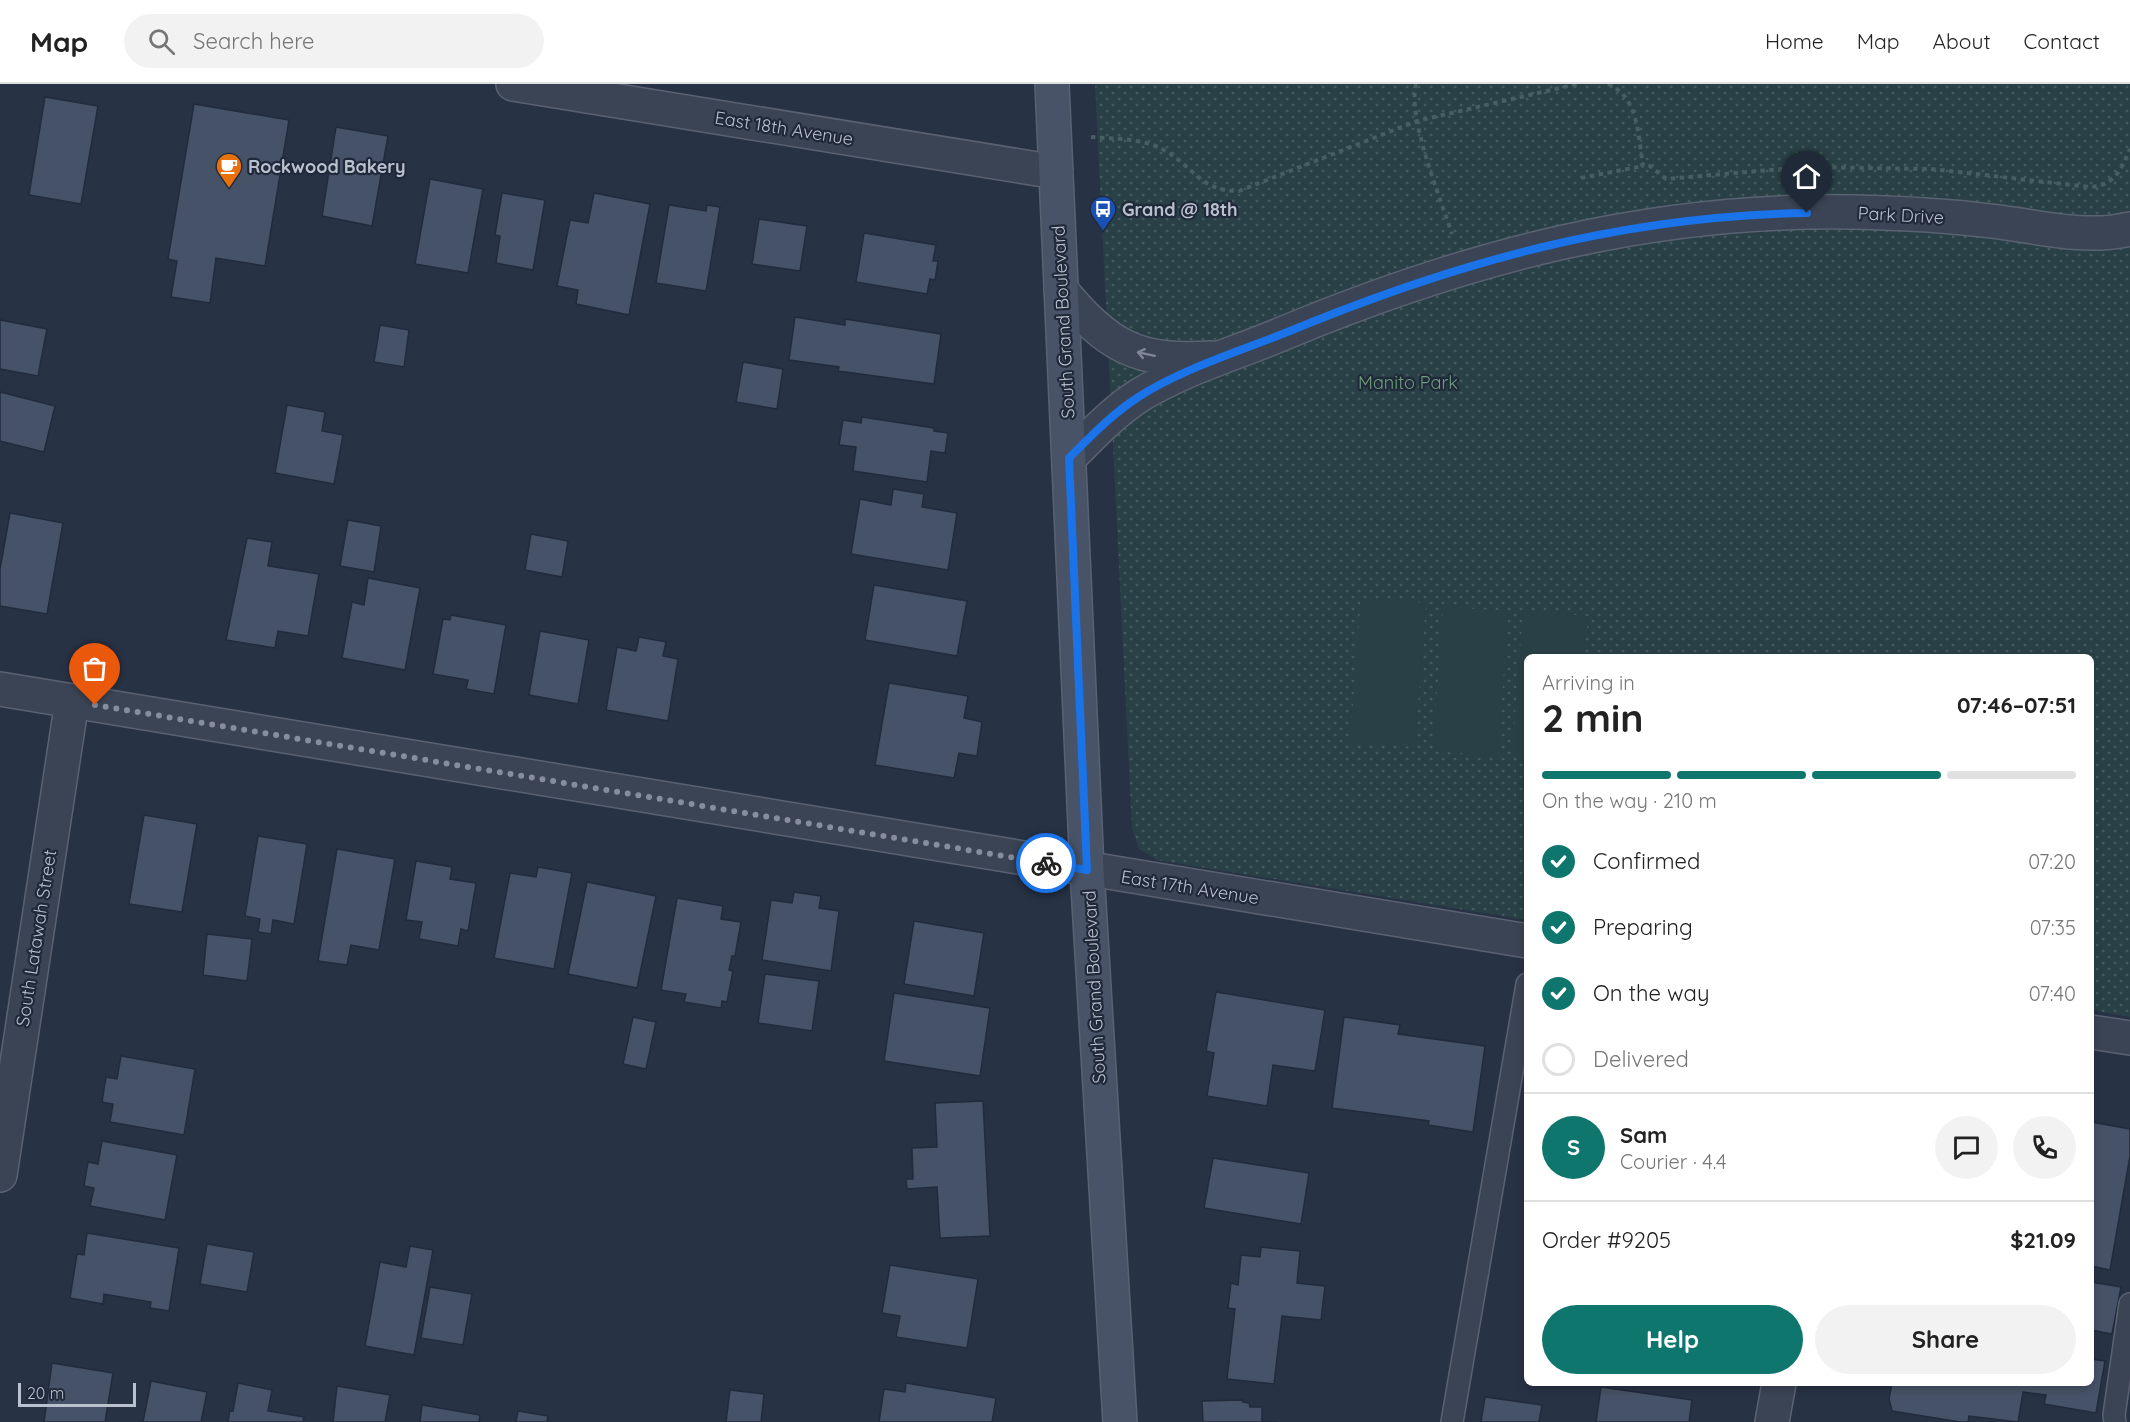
<!DOCTYPE html>
<meta charset="utf-8">
<style>
body{margin:0;font-family:Quicksand,sans-serif;background:#f2f2f2;color:#222;height:100vh;display:flex;flex-direction:column;font-size:22px;white-space:nowrap}
*{box-sizing:border-box;margin:0}
p{font-size:20px;color:#767676}
.icon{flex:none;width:33px;height:33px;fill:none;stroke:currentColor;stroke-width:2;stroke-linecap:round;stroke-linejoin:round}
.map{position:relative;flex:1;overflow:hidden}
.panel{position:absolute;left:1524px;top:570px;width:570px;height:732px;display:flex;flex-direction:column;background:#fff;border-radius:9px;box-shadow:0 3px 9px #0003}
.panel>*{flex:none}
.scale{position:absolute;left:18px;bottom:15px;width:118px;box-sizing:border-box;padding-left:6px;border:3px solid #b9c0ce;border-top:0;font-size:16px;line-height:21px;white-space:nowrap;color:#b9c0ce;-webkit-text-stroke:4px #20293a;paint-order:stroke}
.pin{position:absolute;display:grid;place-items:center;width:51px;height:51px;color:#fff;margin:-62px -26px;border-radius:50% 50% 50% 0;rotate:-45deg;box-shadow:0 0 6px #0007}
.pin .icon{rotate:45deg}
.courier{position:absolute;display:grid;place-items:center;width:60px;height:60px;margin:-30px;border:4px solid #1a73e8;border-radius:50%;background:#fff;color:#222;box-shadow:0 2px 8px #0007}
.overview em{font-style:normal;font-weight:700}
.overview div{display:flex;flex-direction:column-reverse}
.overview{display:flex;align-items:center;justify-content:space-between;height:102px;padding:0 18px}
h1{font-size:39px;font-weight:700;line-height:45px}
.bar{display:grid;grid-template-columns:repeat(4,1fr);gap:9px 6px;align-content:center;height:72px;padding:0 18px}
.bar i{height:8px;border-radius:4px;background:#e0e0e0}
.bar .selected{background:#0f766e}
.bar p{grid-column:span 4}
.line{display:flex;align-items:center;gap:15px;padding:0 18px;border-top:2px solid #e0e0e0}
.line div{flex:1}
.round{display:grid;place-items:center;flex:none;width:63px;height:63px;border-radius:32px;background:#f2f2f2}
ol{padding:0 18px;list-style:none}
li{display:flex;align-items:center;gap:18px;height:66px}
li p{margin-inline-start:auto}
li .icon{padding:6px;border-radius:50%;background:#0f766e;color:#fff;stroke-width:4}
li:last-child{color:#767676}
li i{width:33px;height:33px;border:3px solid #e0e0e0;border-radius:50%}
.button{display:flex;gap:12px;margin-top:auto;padding:12px 18px}
.button a{flex:1;height:69px;border-radius:36px;background:#0f766e;color:#fff;font-size:24px;font-weight:700;line-height:69px;text-align:center}
.button a+a{background:#f2f2f2;color:#222}
header{display:flex;align-items:center;gap:36px;box-sizing:border-box;height:84px;padding:0 30px;background:#fff;border-bottom:2px solid #e0e0e0}
header strong{font-size:28px}
nav{display:flex;gap:33px;margin-inline-start:auto;font-size:21px}
.search{width:420px;height:54px;background:#f2f2f2;display:flex;align-items:center;gap:15px;box-sizing:border-box;padding:0 21px;border-radius:33px;color:#767676;font-size:22px}
.map>svg:first-child{display:block}
</style>
<header>
<strong>Map</strong>
<div class="search"><svg class="icon" aria-label="search" viewBox="0 0 24 24"><circle cx="10" cy="10" r="6"/><path d="M15 15l6 6"/></svg>Search here</div>
<nav><a>Home</a><a>Map</a><a>About</a><a>Contact</a></nav>
</header>
<div class="map">
<svg width="2130" height="1338" viewBox="0 0 2130 1338">
<defs>
<pattern id="grass-dots" width="8" height="8" patternUnits="userSpaceOnUse" patternTransform="scale(1.5)"><rect width="8" height="8" fill="#294146"/><path d="M2 2h.1M6 6h.1" fill="none" stroke="#465b60" stroke-width="1.8" stroke-linecap="round"/></pattern>
</defs>
<rect width="100%" height="100%" fill="#273245"/>
<path fill="url(#grass-dots)" d="M 1095,0 L 2130,0 L 2130,933 L 2091,926 L 2091,573 L 1527,573 L 1527,836 L 1157,776 L 1139,765 L 1132,744 Z"/>
<path fill="#294146" d="M 1361,514 L 1426,519 L 1415,663 L 1350,659 Z
M 1443,523 L 1508,527 L 1498,672 L 1433,667 Z
M 1523,527 L 1588,532 L 1584,573 L 1527,573 L 1527,672 L 1512,671 Z"/>
<path fill="#465267" stroke="#222b3c" stroke-width="1.5" d="M 45,13 L 98,22 L 81,120 L 29,111 Z
M 194,20 L 289,36 L 265,182 L 216,174 L 210,219 L 171,213 L 177,177 L 168,175 Z
M 336,43 L 388,52 L 372,142 L 322,132 Z
M 430,95 L 483,105 L 468,189 L 415,180 Z
M 502,109 L 545,116 L 533,186 L 496,179 L 500,152 L 495,151 Z
M 594,109 L 650,120 L 629,231 L 576,220 L 578,206 L 557,202 L 570,136 L 588,139 Z
M 669,121 L 706,127 L 707,121 L 720,123 L 706,207 L 656,199 Z
M 759,135 L 807,142 L 800,187 L 752,180 Z
M 864,149 L 936,161 L 933,177 L 938,177 L 935,196 L 930,195 L 927,210 L 856,198 Z
M 795,233 L 845,241 L 845,235 L 941,250 L 934,300 L 838,287 L 839,283 L 789,276 Z
M 0,236 L 47,245 L 38,292 L 0,285 Z
M 380,241 L 409,246 L 404,283 L 374,278 Z
M 743,278 L 783,285 L 777,325 L 736,318 Z
M 0,308 L 55,322 L 44,368 L 0,357 Z
M 287,321 L 325,328 L 322,347 L 343,351 L 334,400 L 275,389 Z
M 862,333 L 934,344 L 934,347 L 948,349 L 945,369 L 931,367 L 927,398 L 853,387 L 856,363 L 839,361 L 843,336 L 861,339 Z
M 893,405 L 924,410 L 922,423 L 957,429 L 948,486 L 851,470 L 860,415 L 891,421 Z
M 10,429 L 63,439 L 47,530 L 0,522 L 0,485 Z
M 348,436 L 381,442 L 374,488 L 340,482 Z
M 531,450 L 568,457 L 562,493 L 525,486 Z
M 247,454 L 272,458 L 268,482 L 319,490 L 308,552 L 278,547 L 275,564 L 226,556 Z
M 368,494 L 420,504 L 405,586 L 342,574 L 352,518 L 364,521 Z
M 874,501 L 967,517 L 957,572 L 865,556 Z
M 451,531 L 506,541 L 494,610 L 466,605 L 468,596 L 433,590 L 443,535 L 450,536 Z
M 540,547 L 589,556 L 578,620 L 529,611 Z
M 639,553 L 666,558 L 663,572 L 678,575 L 668,637 L 606,626 L 617,563 L 636,567 Z
M 889,599 L 968,612 L 964,634 L 982,638 L 977,672 L 959,669 L 954,694 L 875,681 Z
M 144,731 L 197,740 L 182,828 L 129,820 Z
M 258,752 L 307,760 L 294,840 L 273,836 L 271,850 L 258,848 L 260,835 L 245,832 Z
M 337,765 L 395,775 L 379,866 L 351,861 L 347,881 L 318,877 Z
M 416,777 L 452,783 L 450,795 L 476,799 L 468,847 L 461,845 L 458,862 L 419,855 L 422,838 L 406,836 Z
M 538,783 L 572,789 L 554,885 L 494,874 L 510,789 L 536,793 Z
M 587,798 L 656,812 L 637,904 L 568,890 Z
M 794,808 L 821,812 L 819,824 L 839,827 L 831,887 L 762,876 L 771,816 L 792,819 Z
M 677,814 L 723,822 L 721,835 L 741,838 L 735,872 L 732,872 L 729,886 L 733,887 L 727,918 L 722,917 L 721,924 L 684,918 L 686,910 L 661,906 Z
M 914,837 L 984,849 L 974,912 L 904,900 Z
M 207,850 L 252,855 L 247,897 L 203,891 Z
M 765,890 L 819,897 L 812,947 L 758,939 Z
M 1216,908 L 1325,926 L 1315,987 L 1273,981 L 1267,1022 L 1207,1012 L 1214,969 L 1206,967 Z
M 894,909 L 990,924 L 980,992 L 884,977 Z
M 633,933 L 656,938 L 646,985 L 623,980 Z
M 1344,933 L 1400,941 L 1398,950 L 1485,962 L 1473,1048 L 1428,1041 L 1429,1037 L 1332,1024 Z
M 121,972 L 195,985 L 184,1051 L 110,1038 L 113,1020 L 102,1018 L 106,993 L 117,995 Z
M 983,1017 L 990,1152 L 940,1154 L 937,1103 L 907,1105 L 906,1095 L 913,1095 L 912,1064 L 937,1063 L 935,1019 Z
M 2091,1038 L 2130,1045 L 2130,1072 L 2110,1186 L 2091,1182 Z
M 102,1057 L 177,1071 L 165,1136 L 90,1122 L 94,1104 L 84,1102 L 88,1078 L 98,1080 Z
M 1213,1074 L 1309,1089 L 1301,1140 L 1204,1124 Z
M 87,1149 L 179,1164 L 169,1227 L 150,1224 L 151,1218 L 104,1210 L 103,1220 L 70,1214 L 77,1170 L 84,1171 Z
M 207,1160 L 254,1168 L 247,1208 L 200,1200 Z
M 410,1162 L 433,1166 L 414,1271 L 365,1262 L 380,1178 L 406,1183 Z
M 1261,1163 L 1300,1167 L 1297,1199 L 1325,1202 L 1321,1236 L 1282,1232 L 1274,1300 L 1227,1295 L 1235,1225 L 1228,1224 L 1231,1199 L 1238,1201 L 1241,1171 L 1260,1173 Z
M 890,1181 L 978,1195 L 967,1264 L 896,1253 L 900,1232 L 882,1229 Z
M 2091,1198 L 2121,1203 L 2112,1250 L 2091,1246 Z
M 430,1203 L 472,1210 L 463,1261 L 421,1254 Z
M 2091,1275 L 2105,1277 L 2096,1329 L 2044,1320 L 2046,1311 L 2023,1308 L 2018,1338 L 1969,1332 L 1968,1338 L 1960,1338 L 1892,1327 L 1889,1315 L 1892,1299 L 2091,1299 Z
M 52,1279 L 113,1289 L 105,1338 L 44,1338 Z
M 151,1297 L 207,1308 L 201,1338 L 138,1338 L 143,1338 Z
M 238,1299 L 272,1306 L 268,1327 L 304,1333 L 303,1338 L 228,1338 L 230,1326 L 233,1327 Z
M 906,1299 L 996,1314 L 992,1338 L 879,1338 L 884,1305 L 905,1308 Z
M 337,1302 L 390,1311 L 385,1338 L 333,1338 Z
M 1601,1303 L 1692,1316 L 1689,1338 L 1596,1338 Z
M 730,1306 L 764,1310 L 761,1338 L 726,1338 Z
M 1485,1313 L 1542,1321 L 1539,1338 L 1481,1338 Z
M 1243,1316 L 1243,1318 L 1249,1319 L 1250,1323 L 1262,1323 L 1262,1337 L 1277,1338 L 1203,1338 L 1202,1317 Z
M 422,1321 L 480,1331 L 479,1338 L 420,1338 Z
M 518,1327 L 548,1332 L 547,1338 L 516,1338 Z"/>
<g fill="none" stroke-linecap="round" stroke-linejoin="round">
<g stroke="#5a6272" stroke-width="24">
<path id="service" d="M 1452,1338 L 1527,900
M 2115,1338 L 2114,1331 L 2130,1220"/>
</g>
<g stroke="#5a6272" stroke-width="36">
<path id="minor" d="M 513,0 L 1056,88
M 1061,206 C 1108,262 1136,279 1211,274
M 1069,374 C 1091,352 1113,328 1140,311 C 1184,284 1237,269 1284,249 C 1470,172 1649,125 1851,128 C 1898,129 1944,131 1991,137 C 2036,142 2084,156 2130,145
M 0,605 L 1527,857
M 2091,948 L 2130,954
M 0,1091 L 72,617
M 1772,1338 L 1779,1299"/>
</g>
<g stroke="#5a6272" stroke-width="36">
<path id="secondary" d="M 1052,0 L 1087,786 L 1120,1338"/>
</g>
<path stroke="#475e62" stroke-width="4" stroke-dasharray="4.5 4.5" stroke-linecap="butt" d="M 1416,0 C 1407,33 1441,116 1452,150
M 1608,0 C 1639,13 1638,52 1643,82 L 1650,82 L 1666,95 L 1805,83 L 1931,85 L 2090,103 C 2114,102 2121,86 2130,65
M 1091,53 C 1115,55 1142,54 1164,66 C 1193,82 1201,108 1239,107 L 1417,37 L 1577,0
M 1581,94 L 1643,82"/>
<use href="#service" stroke="#3b4454" stroke-width="21"/>
<use href="#minor" stroke="#3b4454" stroke-width="33"/>
<use href="#secondary" stroke="#495368" stroke-width="33"/>
</g>
<defs><path id="oneway-shaft" d="M-6 0H5M1.5-3L5.5 0L1.5 3" fill="none" stroke-width="1.6" stroke-linecap="round" stroke-linejoin="round" transform="scale(1.5)"/></defs>
<use stroke="#808897" href="#oneway-shaft" transform="translate(1146 270) rotate(-168)"/>
<g fill="none" stroke-linecap="round" stroke-linejoin="round">
<path stroke="#868e9e" stroke-width="6" stroke-dasharray="0 10.8" d="M 95,621 L 1046,779"/>
<path stroke="#1a73e8" stroke-width="8" d="M 1046,779 L 1087,786 L 1069,374 C 1091,352 1113,329 1140,312 C 1180,286 1240,267 1285,249 C 1456,178 1621,132 1807,129"/>
</g>
<defs>
<g id="cafe-pin" transform="scale(1.35)"><path d="M0 17L-7.5 6A9.5 9.5 0 1 1 7.5 6Z" fill="#e8710a" stroke="#20293a"/><path d="M-5.5-4.5H6V0H3Q3 3.5 0 3.5H-2.5Q-5.5 3.5-5.5 0ZM3-3.2v2h1.7v-2ZM-6 4.5H4V6H-6Z" fill="#fff"/></g>
<g id="bus-pin" transform="scale(1.35)"><path d="M0 17L-7.5 6A9.5 9.5 0 1 1 7.5 6Z" fill="#1a4fb4" stroke="#20293a"/><path d="M-5-6H5V4H4V6H2V4H-2V6H-4V4H-5ZM-3.5-4V0h7V-4ZM-3.5 1.2v1.5H-2V1.2ZM2 1.2v1.5H3.5V1.2Z" fill="#fff"/></g>
</defs>
<g fill-rule="evenodd">
<use href="#cafe-pin" x="229" y="82"/>
<use href="#bus-pin" x="1103" y="125"/>
</g>
<g text-anchor="middle" dominant-baseline="central" stroke-width="4.5" stroke-linejoin="round" paint-order="stroke">
<g font-size="18" fill="#b9c0ce" stroke="#20293a">
<text transform="translate(784 44) rotate(9)">East 18th Avenue</text>
<text transform="translate(1901 131) rotate(3)">Park Drive</text>
<text transform="translate(1063 238) rotate(-93)">South Grand Boulevard</text>
<text transform="translate(1190 803) rotate(9)">East 17th Avenue</text>
<text transform="translate(36 854) rotate(-81)">South Latawah Street</text>
<text transform="translate(1094 903) rotate(-93)">South Grand Boulevard</text>
</g>
<g font-size="18" font-weight="bold" fill="#b9c0ce" stroke="#20293a" text-anchor="start">
<text x="248" y="82">Rockwood Bakery</text>
<text x="1122" y="125">Grand @ 18th</text>
</g>
<g font-size="18" fill="#709f7d" stroke="#20293a">
<text x="1408" y="298">Manito Park</text>
</g>
</g>
</svg>
<div class="scale">20 m</div>
<div class="pin" style="left:95px;top:621px;background:#ea580c"><svg class="icon" aria-label="bag" viewBox="0 0 24 24"><path d="M5 8h14l-1 12H6zM9 8a3 3 0 0 1 6 0"/></svg></div>
<div class="pin" style="left:1807px;top:129px;background:#1f2937"><svg class="icon" aria-label="home" viewBox="0 0 24 24"><path d="M3 11l9-7 9 7M6 9v11h12V9"/></svg></div>
<div class="courier" style="left:1046px;top:779px"><svg class="icon" aria-label="bike" viewBox="0 0 24 24"><circle cx="6" cy="16" r="4"/><circle cx="18" cy="16" r="4"/><path d="M6 16l4-8h5l3 8M10 8l3 8H6M13 5h3"/></svg></div>
<section class="panel">
<div class="overview"><div><h1>2 min</h1><p>Arriving in</p></div><em>07:46–07:51</em></div>
<div class="bar"><i class="selected"></i><i class="selected"></i><i class="selected"></i><i></i><p>On the way · 210 m</p></div>
<ol>
<li><svg class="icon" aria-label="check" viewBox="0 0 24 24"><path d="M5 12l5 5 9-10"/></svg>Confirmed<p>07:20</p></li>
<li><svg class="icon" aria-label="check" viewBox="0 0 24 24"><path d="M5 12l5 5 9-10"/></svg>Preparing<p>07:35</p></li>
<li><svg class="icon" aria-label="check" viewBox="0 0 24 24"><path d="M5 12l5 5 9-10"/></svg>On the way<p>07:40</p></li>
<li><i></i>Delivered</li>
</ol>
<div class="line" style="height:108px"><b class="round" style="background:#0f766e;color:#fff">S</b><div><b>Sam</b><p>Courier · 4.4</p></div><a class="round"><svg class="icon" aria-label="chat" viewBox="0 0 24 24"><path d="M4 5h16v11H9l-5 4z"/></svg></a><a class="round"><svg class="icon" aria-label="phone" viewBox="0 0 24 24"><path d="M5 4h4l2 5-3 2q2 4 5 5l2-3 5 2v4C11 20 4 13 5 4z"/></svg></a></div>
<div class="line" style="height:78px"><div>Order #9205</div><b>$21.09</b></div>
<div class="button"><a>Help</a><a>Share</a></div>
</section>
</div>
